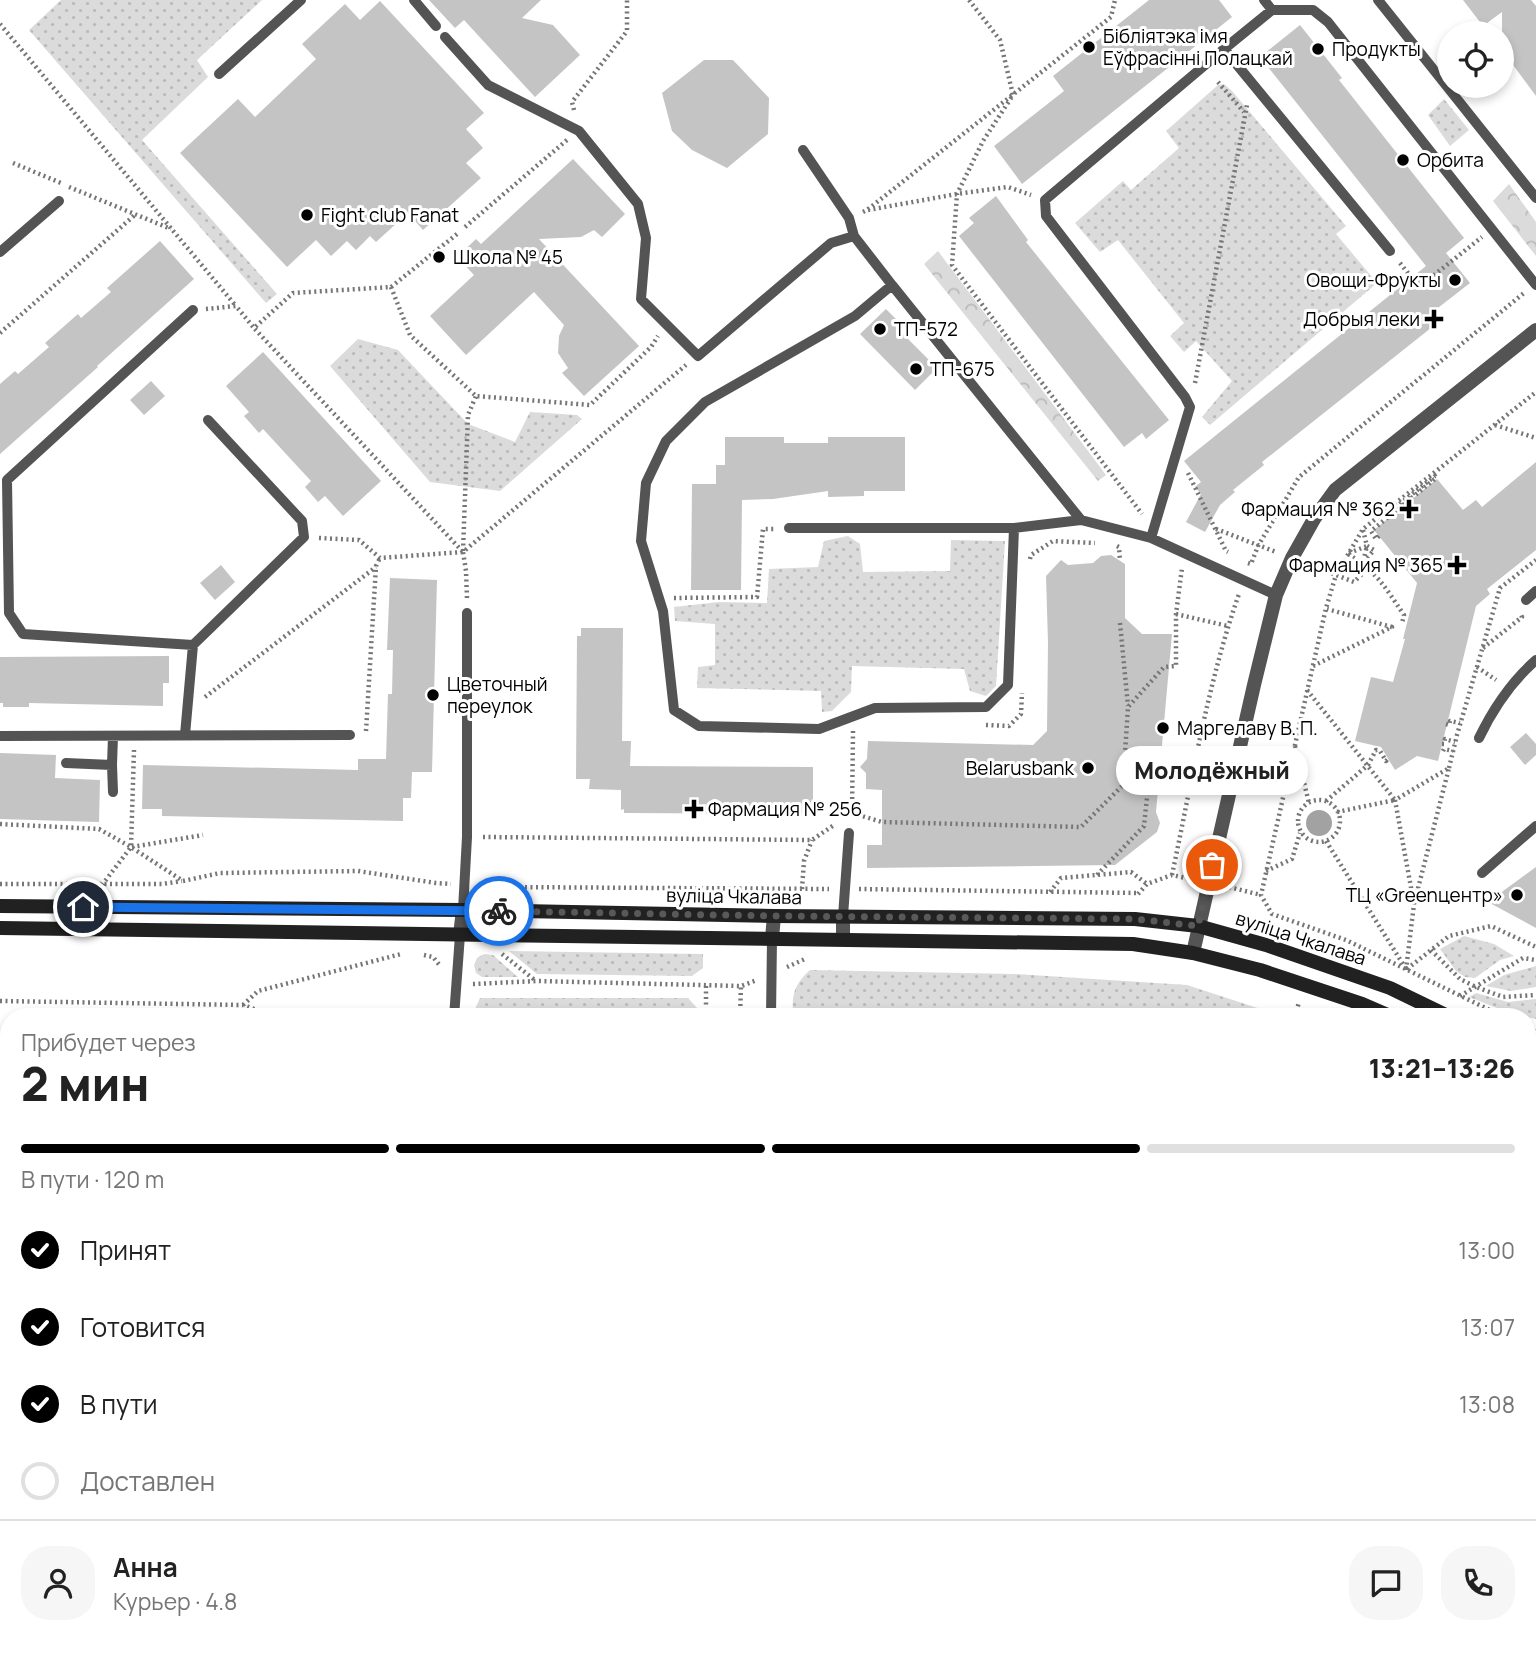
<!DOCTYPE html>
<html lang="ru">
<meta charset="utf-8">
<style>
body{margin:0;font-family:Manrope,sans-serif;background:#f6f6f6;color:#222;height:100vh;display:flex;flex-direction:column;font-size:26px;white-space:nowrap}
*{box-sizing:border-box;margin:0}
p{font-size:23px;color:#767676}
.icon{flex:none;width:38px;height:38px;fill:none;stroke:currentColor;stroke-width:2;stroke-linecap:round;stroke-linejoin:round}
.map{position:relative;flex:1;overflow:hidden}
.details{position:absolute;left:0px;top:1008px;width:1536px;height:651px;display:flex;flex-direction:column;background:#fff;border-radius:28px 28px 0 0;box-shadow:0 4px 10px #0003}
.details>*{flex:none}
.fabs{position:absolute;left:1437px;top:21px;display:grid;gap:14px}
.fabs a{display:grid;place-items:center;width:77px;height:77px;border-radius:50%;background:#fff;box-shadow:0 4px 10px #0003;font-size:35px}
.pin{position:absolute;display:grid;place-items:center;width:60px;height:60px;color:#fff;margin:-30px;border:4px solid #fff;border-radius:50%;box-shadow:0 2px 7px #0007}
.courier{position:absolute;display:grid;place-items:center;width:70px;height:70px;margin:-35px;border:5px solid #1a73e8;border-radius:50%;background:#fff;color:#222;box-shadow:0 2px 9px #0007}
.bubble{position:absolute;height:49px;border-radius:24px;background:#fff;box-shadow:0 4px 10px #0003;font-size:23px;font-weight:800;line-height:49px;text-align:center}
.overview em{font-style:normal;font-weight:800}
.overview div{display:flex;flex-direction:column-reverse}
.overview{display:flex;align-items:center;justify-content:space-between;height:119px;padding:0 21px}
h1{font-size:46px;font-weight:800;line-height:52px}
.bar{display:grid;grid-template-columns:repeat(4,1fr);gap:10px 7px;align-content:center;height:84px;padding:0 21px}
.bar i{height:9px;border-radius:5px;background:#e0e0e0}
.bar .selected{background:#000}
.bar p{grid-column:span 4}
.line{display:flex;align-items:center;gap:18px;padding:0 21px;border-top:2px solid #e0e0e0}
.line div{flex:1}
.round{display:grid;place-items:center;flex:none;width:74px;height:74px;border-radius:28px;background:#f6f6f6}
ol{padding:0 21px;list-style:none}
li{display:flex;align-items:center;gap:21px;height:77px}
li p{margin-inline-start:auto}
li .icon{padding:7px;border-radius:50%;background:#000;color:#fff;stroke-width:4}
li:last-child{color:#767676}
li i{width:38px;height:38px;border:4px solid #e0e0e0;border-radius:50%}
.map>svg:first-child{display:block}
</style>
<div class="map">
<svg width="1536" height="1659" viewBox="0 0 1536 1659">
<defs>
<pattern id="grass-dots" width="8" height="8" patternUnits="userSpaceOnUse" patternTransform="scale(1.75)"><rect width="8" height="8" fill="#dbdbdb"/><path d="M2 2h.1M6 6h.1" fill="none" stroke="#bababa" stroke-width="1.8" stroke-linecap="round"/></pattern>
<pattern id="forest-crowns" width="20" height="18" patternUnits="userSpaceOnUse" patternTransform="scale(1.75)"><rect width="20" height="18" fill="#dbdbdb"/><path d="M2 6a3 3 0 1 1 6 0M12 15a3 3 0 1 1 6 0" fill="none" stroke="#bababa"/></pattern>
</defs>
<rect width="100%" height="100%" fill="#fff"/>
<path fill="url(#grass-dots)" d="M 61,0 L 262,0 L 197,60 L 208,77 L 142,140 L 277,294 L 266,303 L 29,30 Z
M 1224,84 L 1232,91 L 1346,226 L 1336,234 L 1377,283 L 1210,425 L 1202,417 L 1232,381 L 1196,341 L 1184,352 L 1170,336 L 1184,323 L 1118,240 L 1100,252 L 1075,223 L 1123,181 L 1131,190 L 1179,148 L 1166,131 L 1218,85 Z
M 1444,99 L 1469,130 L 1450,146 L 1428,115 Z
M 358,339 L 398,350 L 468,424 L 515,442 L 530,412 L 577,415 L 582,419 L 500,491 L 430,482 L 330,366 Z
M 848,536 L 860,544 L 863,572 L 950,571 L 951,540 L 1005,541 L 996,686 L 986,696 L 970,691 L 964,669 L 852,666 L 851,692 L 832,711 L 822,712 L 821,691 L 697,688 L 698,667 L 715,665 L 715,624 L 675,621 L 674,607 L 719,602 L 767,603 L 769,569 L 818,567 L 824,541 Z
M 1464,936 L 1494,944 L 1514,956 L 1500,960 L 1475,978 L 1465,977 L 1456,971 L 1440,949 Z
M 509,951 L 703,954 L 703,968 L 692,976 L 537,974 Z
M 484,954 L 493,955 L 518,977 L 482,977 L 476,973 L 474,965 L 477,958 Z
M 1536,966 L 1536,987 L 1511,991 L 1486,986 L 1504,975 Z
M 810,970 L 1015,974 L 1187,985 L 1285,1017 L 793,1017 C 792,995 793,986 810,970 Z
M 1476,993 L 1508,1002 L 1536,999 L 1536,1019 L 1512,1014 L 1469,997 Z
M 480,998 L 688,998 L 697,1008 L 697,1017 L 477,1017 L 475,1009 Z
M 45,1650 L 811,1650 L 811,1659 L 85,1659 L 45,1655 Z"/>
<path fill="url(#forest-crowns)" d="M 1509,184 L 1536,222 L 1536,256 L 1493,201 Z
M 938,251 L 1106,475 L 1098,481 L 924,264 Z
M 1536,1616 L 1536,1650 L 1526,1659 L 1487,1659 L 1497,1650 L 1528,1650 L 1528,1623 Z"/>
<path fill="#a2a2a2" d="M1306 823a13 13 0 1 1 26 0a13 13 0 1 1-26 0Z"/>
<path fill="#c4c4c4" d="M 429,0 L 541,0 L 522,18 L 553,25 L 580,55 L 535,97 L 464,20 L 455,28 Z
M 1149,0 L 1219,0 L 1232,17 L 1022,184 L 994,146 L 1064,91 L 1053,76 Z
M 1463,0 L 1531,0 L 1536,6 L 1536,96 L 1502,50 L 1502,12 L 1483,26 Z
M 380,1 L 484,113 L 466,129 L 483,148 L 466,163 L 481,178 L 423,230 L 408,213 L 376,242 L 370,236 L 356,250 L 347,241 L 331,256 L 316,240 L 287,267 L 180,153 L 238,99 L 255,117 L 316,59 L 302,44 L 345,4 L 360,20 Z
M 1300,25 L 1342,78 L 1339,80 L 1464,238 L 1446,253 L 1470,283 L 1434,311 L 1441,320 L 1262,462 L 1264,465 L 1233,490 L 1235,492 L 1220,505 L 1205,532 L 1186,522 L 1201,494 L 1195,487 L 1201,482 L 1184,461 L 1426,266 L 1260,57 Z
M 704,60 L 733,60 L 769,98 L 768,134 L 727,168 L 692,150 L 672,131 L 662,93 Z
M 573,159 L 625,214 L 602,237 L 594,230 L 581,237 L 539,239 L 639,346 L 584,396 L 562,373 L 568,368 L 558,353 L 559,336 L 564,325 L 534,292 L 466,355 L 430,316 L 474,275 L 457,257 L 476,239 L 481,244 Z
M 996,196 L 1028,240 L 1026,242 L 1169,420 L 1146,439 L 1142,433 L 1124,447 L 959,236 L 974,223 L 969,218 Z
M 160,241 L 194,279 L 97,366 L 98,367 L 0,454 L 0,384 L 15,371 L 18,374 L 49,347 L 45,343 L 78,314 L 81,318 L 111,292 L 107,288 Z
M 886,309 L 901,324 L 897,328 L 937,368 L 915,390 L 860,334 Z
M 263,352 L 381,481 L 343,516 L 325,496 L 318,502 L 305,487 L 311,481 L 263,429 L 259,433 L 244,416 L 249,412 L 226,386 Z
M 151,381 L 165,396 L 144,415 L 130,400 Z
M 725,437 L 784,437 L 784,443 L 828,443 L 828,437 L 905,437 L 905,491 L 864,491 L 864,496 L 828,497 L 828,491 L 773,499 L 742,500 L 741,590 L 691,590 L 692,484 L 716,484 L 716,465 L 725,465 Z
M 1536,462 L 1536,550 L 1487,589 L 1490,594 L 1476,606 L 1438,761 L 1417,756 L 1395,770 L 1381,747 L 1355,741 L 1371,677 L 1393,682 L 1405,639 L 1403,639 L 1417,583 L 1374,530 L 1437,479 L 1463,510 L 1476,500 L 1482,507 Z
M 1111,555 L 1125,564 L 1125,618 L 1142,634 L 1172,634 L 1156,812 L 1160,823 L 1157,832 L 1115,865 L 867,868 L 867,845 L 882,845 L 882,790 L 866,789 L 866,773 L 860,767 L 867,759 L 868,741 L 1033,745 L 1047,731 L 1048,643 L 1046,576 L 1061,560 L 1068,565 L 1093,563 L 1101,556 Z
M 221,565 L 235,582 L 215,600 L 200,583 Z
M 390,578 L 437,580 L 432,772 L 412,772 L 411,798 L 403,798 L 403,821 L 162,816 L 162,809 L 142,809 L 143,765 L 358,770 L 358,759 L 386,759 L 388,694 L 392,694 L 393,650 L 387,650 Z
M 581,628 L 623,628 L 622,741 L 631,741 L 630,766 L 813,767 L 813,814 L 624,813 L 624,809 L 621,810 L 621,790 L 589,789 L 590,779 L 576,779 L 577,636 L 581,636 Z
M 169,656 L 169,683 L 163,683 L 163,706 L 29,703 L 29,707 L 3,707 L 3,703 L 0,703 L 0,657 Z
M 1526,733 L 1536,744 L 1536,755 L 1525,765 L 1510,747 Z
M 0,753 L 56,755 L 55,778 L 100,780 L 99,822 L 0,819 Z
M 1536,867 L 1536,928 L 1488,902 Z"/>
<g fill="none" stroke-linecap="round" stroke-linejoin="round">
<path stroke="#767676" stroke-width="4.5" stroke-dasharray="2 3.5" stroke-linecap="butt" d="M 969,0 L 1000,40 L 1013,95 L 983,141 L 957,194 L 952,265 L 1142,514
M 0,24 L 236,306
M 1218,82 L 1244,112
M 574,110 L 572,102 L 627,31 L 627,0
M 13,163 L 61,183
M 69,187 L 171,229
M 868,210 L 957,194 L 1008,187 L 1031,195
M 863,212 L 867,210 L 1111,17 L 1115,0
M 465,227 L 567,140
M 457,234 L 391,287 L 293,293 L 254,328 L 463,552
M 1400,263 L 1419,287 L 1482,237
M 391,287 L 410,335 L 476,396 L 590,405 L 651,347 L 658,336
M 206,309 L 236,306 L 254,328
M 0,333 L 136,214
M 1195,383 L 1247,105
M 1495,425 L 1536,438
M 1188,473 L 1226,551 L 1228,552
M 1216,529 L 1276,552
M 1363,530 L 1367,546 L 1374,550 L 1363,563
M 1379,536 L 1376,539 L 1371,531 L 1436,478 L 1435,476 L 1392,510 L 1390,507
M 319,538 L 359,540 L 380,558 L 463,552
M 1117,546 L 1119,547 L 1120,561
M 463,551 L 468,415 L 476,396
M 1349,553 L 1367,546 L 1363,562
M 1348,554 C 1377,572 1385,587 1404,615 L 1402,623
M 1030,559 L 1031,555 L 1053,541 L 1095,543
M 1248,563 L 1251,564 L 1258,546 L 1299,477 L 1524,293
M 1311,565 L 1354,582 L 1368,568
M 467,598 L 466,571 L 463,552 L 686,365
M 674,598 L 757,597 L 763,529 L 774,529
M 1176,614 L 1228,626
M 1120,623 L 1128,706
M 1483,648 L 1522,617 L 1520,613
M 1313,666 L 1392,627 L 1327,609
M 1477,667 L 1496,680
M 1307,690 L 1395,800 L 1337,812
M 205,697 L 376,567
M 1446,724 L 1449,725 L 1450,721 L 1460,723
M 986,725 L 1009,726 L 1021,714 L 1022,693
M 366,731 L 376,566 L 380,558
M 853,731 L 852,813 L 882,822 L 1081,827 L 1123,785 L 1128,707 L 1164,667 L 1176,666 L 1176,614 L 1182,568
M 1442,744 L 1444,744 L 1445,739 L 1455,742
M 1295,746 L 1309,803
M 1443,751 L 1444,749 L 1453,751
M 1449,768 L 1457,735 L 1500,588 L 1536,560
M1298 821a21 21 0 1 1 42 0a21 21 0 1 1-42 0Z
M 1326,801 L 1368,765 L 1376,750 L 1380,751 L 1386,761 L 1388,759
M 0,824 L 99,829 L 131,847 L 183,881 L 220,873 L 358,871 L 436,883 L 451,884
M 483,837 L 812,840 L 834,825
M 1326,841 L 1406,969
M 132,847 L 203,835
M 1266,871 L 1292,859 L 1300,833
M 1097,875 L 1144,826 L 1148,788 L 1123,785
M 1172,875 C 1192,781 1207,685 1239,594
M 0,884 L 162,884 L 182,881
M 102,885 L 131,847 L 134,750
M 481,886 L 498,887 L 829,889
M 1229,887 L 1261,895
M 802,889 L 804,861 L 812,840
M 859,889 L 1138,893
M 1050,892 L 1061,878 L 1131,872 L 1147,884
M 1138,894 L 1147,884 L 1172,875 L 1190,879
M 1431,950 L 1460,979 L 1476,987 L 1503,997 L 1536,995
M 502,954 L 536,981
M 424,955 L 433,957 L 441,967
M 787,967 L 805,959
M 1407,969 L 1449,936 L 1491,926 L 1536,947
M 1406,970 L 1414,904 L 1449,768 L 1395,800 L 1414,904
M 473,984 L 537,981 L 741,986 L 757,980
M 706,986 L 706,1017
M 1460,996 L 1523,958 L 1536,960
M 0,1001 L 243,1005 L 276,1017
M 243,1005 L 258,991 L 401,954
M 740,1017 L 741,986
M 1295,1017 L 1299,1002
M 1504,1017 L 1346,940 L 1272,914 L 1261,895 L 1326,608 L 1336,575 L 1363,529 L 1536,392
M 1528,1028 L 1536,1032
M 1528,1175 L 1536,1172
M 1528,1300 L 1536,1306
M 0,1381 L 9,1374
M 409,1650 L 411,1659
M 130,1659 L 135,1650
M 310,1659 L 314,1650
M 746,1659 L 750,1650"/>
<path stroke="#545454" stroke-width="10" d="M 414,0 L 436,26
M 1378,0 L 1536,198
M 1272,10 L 1313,10 L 1328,22 L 1536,285
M 445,37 L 488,85 L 579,131 L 638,204 L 646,238 L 641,299 L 698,356 L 831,243 L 854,236 L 892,285
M 1224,49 L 1272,10 L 1264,0
M 219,74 L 301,0
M 803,150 L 849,218 L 854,236
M 0,252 L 59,201
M 789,528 L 1014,528 L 1081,520 L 1151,538 L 1276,595
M 1014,528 L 1008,685 L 986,707 L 875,708 L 819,729 L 699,726 L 674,710 L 663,611 L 641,541 L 646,483 L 666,441 L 705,402 L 855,316 L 892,285 L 1081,520
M 1151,538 L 1190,407 L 1185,397 L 1046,216 L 1045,200 L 1224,49 L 1390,251
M 1526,600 L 1536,591
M 193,645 L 304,537 L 302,521 L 208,420
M 185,735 L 193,645 L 23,634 L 9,613 L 7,480 L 193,310
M 0,736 L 350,735
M 1479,738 C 1493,709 1512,681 1536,660
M 66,763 L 112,765 L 113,736
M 112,765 L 113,792
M 1482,873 L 1536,826
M 463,910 L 467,837 L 467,613
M 843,916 L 849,833
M 454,1017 L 460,935
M 771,1017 L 772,938
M 0,1053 L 9,1053
M 0,1449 L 9,1450
M 1528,1607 L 1536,1599
M 975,1650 L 983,1659
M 24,1659 L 24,1650
M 1472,1659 L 1481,1650"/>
<path stroke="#545454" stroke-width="14" d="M 460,935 L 463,910
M 772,938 L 774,916
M 843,939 L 843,916
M 1193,953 L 1254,685 L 1276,595 L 1292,558 L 1314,519 L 1335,490 L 1536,330"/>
<path stroke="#212121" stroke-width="14" d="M 0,906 L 463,910 L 774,916 L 1135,919 L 1198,926 L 1266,945 L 1390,988 L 1450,1017
M 0,928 L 1133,944 L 1193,953 L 1260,970 L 1362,1004 L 1392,1017
M 1528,1055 L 1536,1060
M 1528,1081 L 1536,1086"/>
</g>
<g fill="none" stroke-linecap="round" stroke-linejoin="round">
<path stroke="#595959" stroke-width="7" stroke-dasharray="0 12.6" d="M 499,911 L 774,916 L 1135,919 L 1198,926 L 1212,865"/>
<path stroke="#1a73e8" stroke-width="9" d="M 83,907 L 499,911"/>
</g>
<g fill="#000" stroke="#fff" stroke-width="2.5">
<circle cx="1089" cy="47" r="7"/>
<circle cx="1318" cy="49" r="7"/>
<circle cx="1403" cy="160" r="7"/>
<circle cx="307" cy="215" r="7"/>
<circle cx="439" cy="257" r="7"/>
<circle cx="1455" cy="280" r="7"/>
<path d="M1430.5 308.5h7v7h7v7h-7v7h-7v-7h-7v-7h7z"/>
<circle cx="880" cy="329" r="7"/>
<circle cx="916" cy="369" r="7"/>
<path d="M1405.5 498.5h7v7h7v7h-7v7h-7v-7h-7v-7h7z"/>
<path d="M1453.5 554.5h7v7h7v7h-7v7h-7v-7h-7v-7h7z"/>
<circle cx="433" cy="695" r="7"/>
<circle cx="1163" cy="728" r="7"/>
<circle cx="1088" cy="768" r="7"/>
<path d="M690.5 798.5h7v7h7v7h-7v7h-7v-7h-7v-7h7z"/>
<circle cx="1517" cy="895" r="7"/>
</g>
<g text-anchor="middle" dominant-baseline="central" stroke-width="6" stroke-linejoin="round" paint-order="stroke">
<g font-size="19" fill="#000" stroke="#fff" text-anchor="start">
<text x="1103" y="36">Бібліятэка імя<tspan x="1103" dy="22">Еўфрасінні Полацкай</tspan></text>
<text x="1332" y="49">Продукты</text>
<text x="1417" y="160">Орбита</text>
<text x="321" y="215">Fight club Fanat</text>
<text x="453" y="257">Школа № 45</text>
<text x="1441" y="280" text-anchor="end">Овощи-Фрукты</text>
<text x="1420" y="319" text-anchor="end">Добрыя леки</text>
<text x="894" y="329">ТП-572</text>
<text x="930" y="369">ТП-675</text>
<text x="1395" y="509" text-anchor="end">Фармация № 362</text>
<text x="1443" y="565" text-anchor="end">Фармация № 365</text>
<text x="447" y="684">Цветочный<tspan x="447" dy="22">переулок</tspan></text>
<text x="1177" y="728">Маргелаву В. П.</text>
<text x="1074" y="768" text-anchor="end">Belarusbank</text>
<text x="708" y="809">Фармация № 256</text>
<text x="1503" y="895" text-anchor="end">ТЦ «Greenцентр»</text>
</g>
<g font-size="19" fill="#000" stroke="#fff">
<text transform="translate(734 896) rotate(1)">вуліца Чкалава</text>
<text transform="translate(1301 938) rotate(18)">вуліца Чкалава</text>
</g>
</g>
</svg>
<div class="fabs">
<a><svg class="icon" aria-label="locate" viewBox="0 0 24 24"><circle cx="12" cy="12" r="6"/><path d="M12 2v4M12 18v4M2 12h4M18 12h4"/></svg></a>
</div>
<div class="pin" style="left:1212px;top:865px;background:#ea580c"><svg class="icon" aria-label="bag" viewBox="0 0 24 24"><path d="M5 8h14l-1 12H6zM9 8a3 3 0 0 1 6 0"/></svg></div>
<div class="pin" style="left:83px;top:907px;background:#1f2937"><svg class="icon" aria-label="home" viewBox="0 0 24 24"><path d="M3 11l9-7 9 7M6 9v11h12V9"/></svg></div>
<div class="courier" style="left:499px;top:911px"><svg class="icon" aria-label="bike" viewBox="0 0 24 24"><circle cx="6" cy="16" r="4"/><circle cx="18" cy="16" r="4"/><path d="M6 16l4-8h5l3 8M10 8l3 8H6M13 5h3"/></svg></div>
<div class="bubble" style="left:1116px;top:746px;width:192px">Молодёжный</div>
<section class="details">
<div class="overview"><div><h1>2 мин</h1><p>Прибудет через</p></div><em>13:21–13:26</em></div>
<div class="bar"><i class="selected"></i><i class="selected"></i><i class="selected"></i><i></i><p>В пути · 120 m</p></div>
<ol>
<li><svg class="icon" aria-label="check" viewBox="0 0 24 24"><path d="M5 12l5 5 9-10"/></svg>Принят<p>13:00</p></li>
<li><svg class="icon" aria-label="check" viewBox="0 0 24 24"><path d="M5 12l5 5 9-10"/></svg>Готовится<p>13:07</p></li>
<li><svg class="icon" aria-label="check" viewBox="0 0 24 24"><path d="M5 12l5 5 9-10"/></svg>В пути<p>13:08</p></li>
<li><i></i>Доставлен</li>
</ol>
<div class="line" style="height:126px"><a class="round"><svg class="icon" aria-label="person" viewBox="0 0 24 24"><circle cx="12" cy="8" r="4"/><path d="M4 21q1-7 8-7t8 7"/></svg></a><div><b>Анна</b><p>Курьер · 4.8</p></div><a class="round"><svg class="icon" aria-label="chat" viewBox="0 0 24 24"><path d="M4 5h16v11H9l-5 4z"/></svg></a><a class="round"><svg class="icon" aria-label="phone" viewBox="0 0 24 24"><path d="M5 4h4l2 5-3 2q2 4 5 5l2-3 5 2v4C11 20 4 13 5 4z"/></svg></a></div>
</section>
</div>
